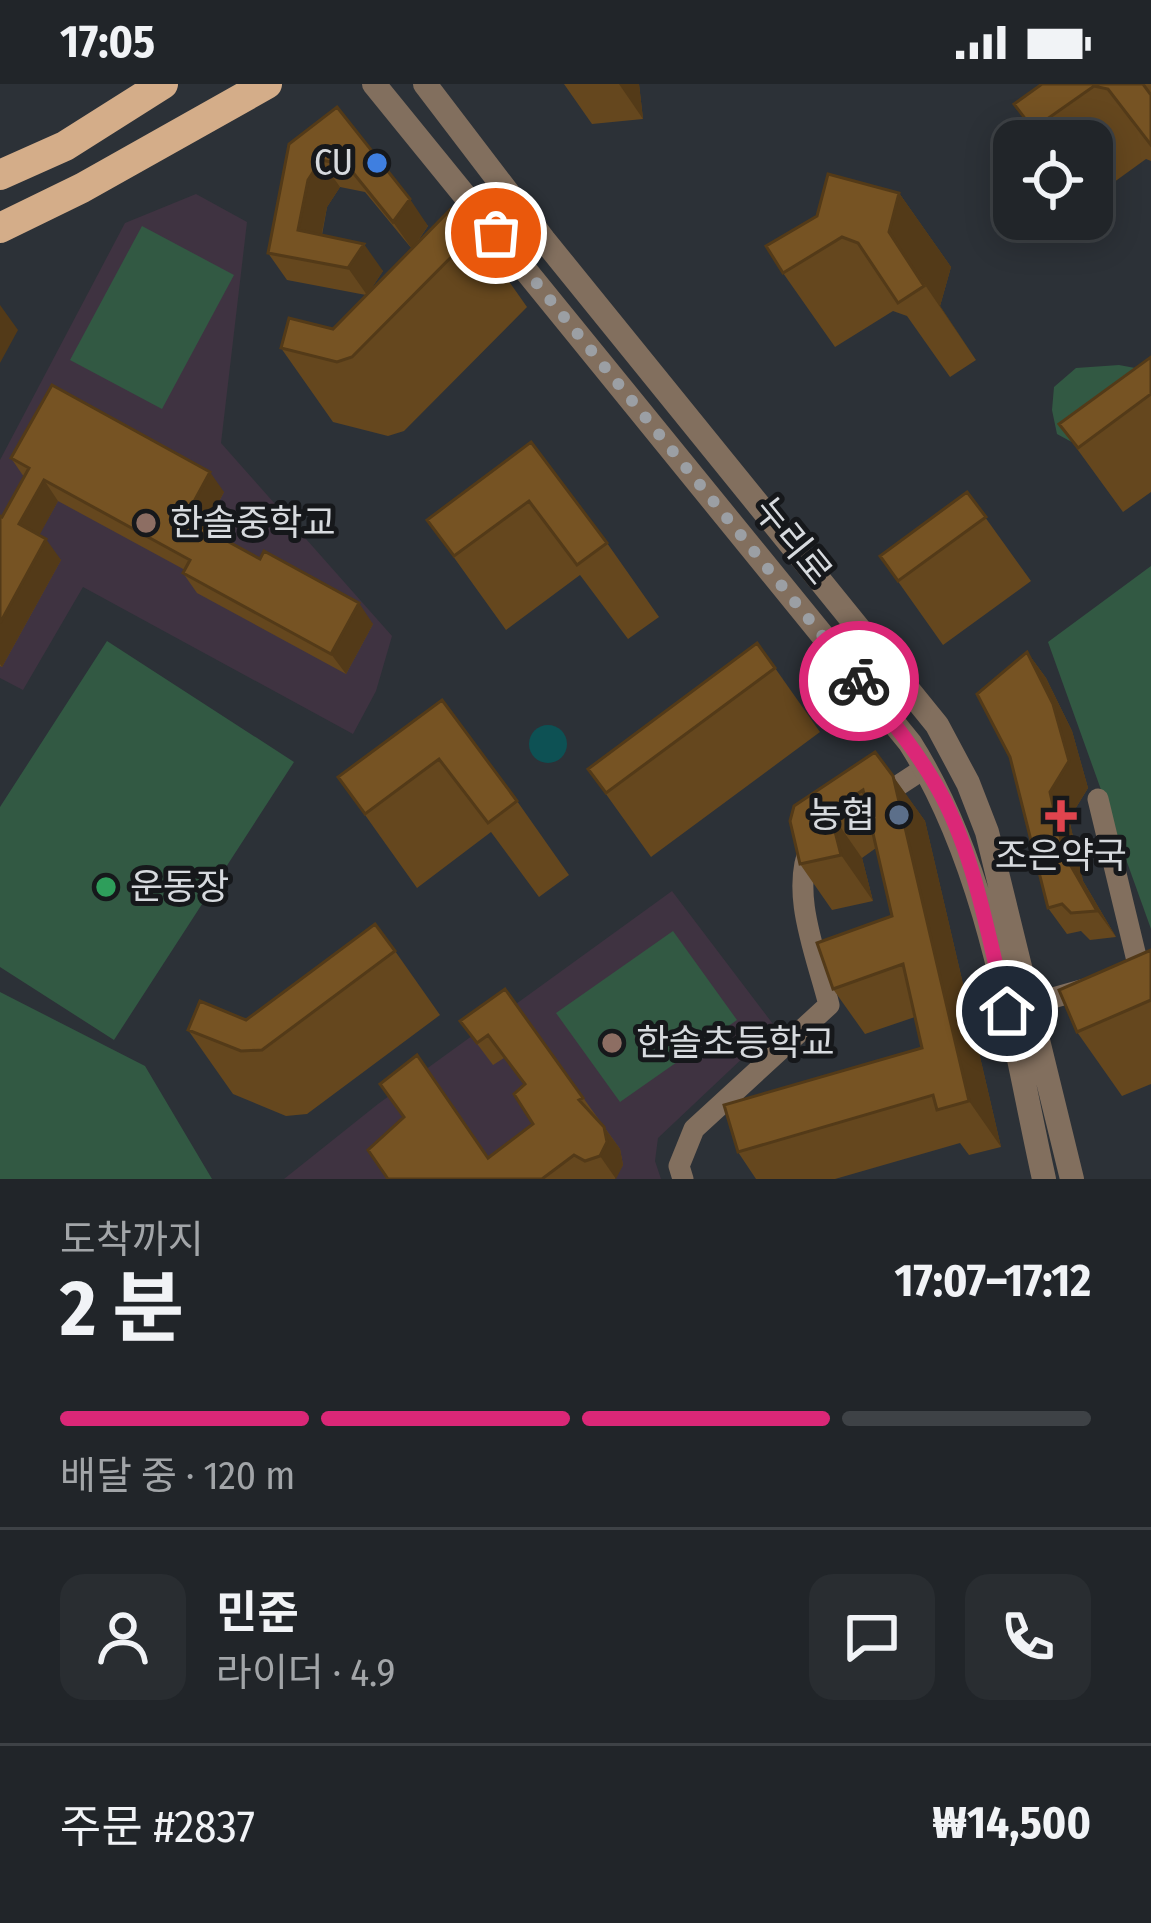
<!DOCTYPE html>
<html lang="ko">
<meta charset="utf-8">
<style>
body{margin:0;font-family:"Fira Sans Condensed","Noto Sans KR",sans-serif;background:#292d31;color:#f1f3f6;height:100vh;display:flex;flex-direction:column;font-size:45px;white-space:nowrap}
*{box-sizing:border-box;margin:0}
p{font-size:39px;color:#a2a5a8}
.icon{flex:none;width:66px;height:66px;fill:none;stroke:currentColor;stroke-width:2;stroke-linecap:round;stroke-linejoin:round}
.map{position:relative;height:1095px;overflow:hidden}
.drawer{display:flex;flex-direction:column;background:#212529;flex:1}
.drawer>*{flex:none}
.fabs{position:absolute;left:993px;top:36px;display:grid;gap:24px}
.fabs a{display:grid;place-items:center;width:120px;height:120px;border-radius:24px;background:#212529;box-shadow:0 6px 30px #0003,0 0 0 3px #3e4246;font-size:60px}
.pin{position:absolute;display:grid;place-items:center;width:102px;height:102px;color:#fff;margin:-51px;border:6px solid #fff;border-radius:50%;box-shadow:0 3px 12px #0007}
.courier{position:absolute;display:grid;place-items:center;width:120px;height:120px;margin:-60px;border:9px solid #db2777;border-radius:50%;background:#fff;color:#222;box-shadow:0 3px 15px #0007}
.summary em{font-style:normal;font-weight:700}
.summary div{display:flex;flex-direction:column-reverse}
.summary{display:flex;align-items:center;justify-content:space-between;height:204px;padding:0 60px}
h1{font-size:78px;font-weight:700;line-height:90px}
.bar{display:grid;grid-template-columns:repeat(4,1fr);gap:18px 12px;align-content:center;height:144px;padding:0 60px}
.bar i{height:15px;border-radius:9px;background:#3e4246}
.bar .selected{background:#db2777}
.bar p{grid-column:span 4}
.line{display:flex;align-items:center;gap:30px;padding:0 60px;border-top:3px solid #3e4246}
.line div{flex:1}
.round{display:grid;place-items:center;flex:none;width:126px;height:126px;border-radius:24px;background:#292d31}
.status{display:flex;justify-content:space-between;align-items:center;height:84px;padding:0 60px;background:#212529;direction:ltr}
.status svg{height:33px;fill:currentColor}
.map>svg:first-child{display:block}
</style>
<div class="status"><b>17:05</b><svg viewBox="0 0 49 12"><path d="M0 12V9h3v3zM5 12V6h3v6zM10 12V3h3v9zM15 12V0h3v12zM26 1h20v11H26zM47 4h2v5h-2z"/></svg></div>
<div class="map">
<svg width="1151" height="1095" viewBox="0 0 1151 1095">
<rect width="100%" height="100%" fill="#2c3137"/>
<path fill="#3f3341" d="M 196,110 L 247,138 L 221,359 L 392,552 L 376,607 L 353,650 L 83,503 L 23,606 L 0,594 L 0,376 L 125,139 Z
M 672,807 L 779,948 L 747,970 L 658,1054 L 655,1077 L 661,1095 L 284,1095 L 378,1020 Z"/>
<path fill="#325943" d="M 142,142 L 234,191 L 162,325 L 70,276 Z
M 1119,281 L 1151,287 L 1079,362 L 1057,350 L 1052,326 L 1054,303 L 1076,284 Z
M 1151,482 L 1151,845 L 1048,558 Z
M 107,557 L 294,678 L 114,956 L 0,883 L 0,723 Z
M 673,847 L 737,936 L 620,1018 L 556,929 Z
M 0,908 L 145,982 L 212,1095 L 0,1095 Z"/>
<path fill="#0d5154" d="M529 660a19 19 0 1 1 38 0a19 19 0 1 1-38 0Z"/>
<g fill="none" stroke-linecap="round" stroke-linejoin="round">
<path stroke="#826f5e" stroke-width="21" d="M 1098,715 L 1140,889
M 876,716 L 925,684
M 1014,925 L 1088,904
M 683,1095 L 679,1082 L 694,1045 L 829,921 C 817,872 789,808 811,761"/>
<path stroke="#826f5e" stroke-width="24" d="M 374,0 L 910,659 C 990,785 1012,951 1044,1095
M 425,0 L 544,156 L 937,641 L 968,699 L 987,748 L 1072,1095"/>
<path stroke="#d4ad89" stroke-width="30" d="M 0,91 L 65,62 L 163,0
M 0,144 L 82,104 L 267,0"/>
</g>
<path fill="#65471e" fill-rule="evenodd" d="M 564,0 L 639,0 L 643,35 L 592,40 Z
M 1042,0 L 1151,0 L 1151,77 L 1146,75 L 1092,114 L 1092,57 L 1040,57 L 1014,20 Z
M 337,23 L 428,142 L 414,163 L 475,149 L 527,223 L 404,347 L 388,352 L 333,338 L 281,264 L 333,245 L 366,211 L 287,196 L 268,169 ZM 340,103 L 365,108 L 412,165 L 369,208 L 383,187 L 322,151 L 327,123 Z
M 899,109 L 951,183 L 940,222 L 976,276 L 950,293 L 907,232 L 893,227 L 835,263 L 783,189 Z
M 1151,273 L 1151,408 L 1123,428 L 1059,340 Z
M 531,358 L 607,459 L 659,533 L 628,555 L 580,491 L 506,546 L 427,436 Z
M 11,374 L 224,408 L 205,444 L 373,540 L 346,590 L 197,509 L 183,489 L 185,486 L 58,417 L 39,451 L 61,476 L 2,583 L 0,582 L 0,432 L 2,433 L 24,393 Z
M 967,408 L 1031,497 L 943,561 L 880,472 Z
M 1027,568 L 1046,594 L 1072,647 L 1088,704 L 1069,735 L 1083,797 L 1116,853 L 1090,856 L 1081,847 L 1067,850 L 1048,824 L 1010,673 Z
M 775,584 L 820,648 L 651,773 L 588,685 Z
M 442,616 L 517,717 L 569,791 L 539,813 L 491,748 L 417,804 L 338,693 Z
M 875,668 L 925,737 L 1001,1063 L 969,1071 L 960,1059 L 835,1095 L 756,1095 L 738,1068 L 922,964 L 915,933 L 865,950 L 833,905 L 892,832 L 876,764 L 862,774 L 873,817 L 832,826 L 800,780 L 790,737 Z
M 1151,866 L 1151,1000 L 1122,1012 L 1077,948 Z
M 395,867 L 440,931 L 307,1030 L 286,1032 L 233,1010 L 188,946 L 246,936 Z
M 505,905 L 620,1065 L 623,1081 L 615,1095 L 388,1095 L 488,1074 L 533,1040 L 525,1001 L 504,974 L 493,981 L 460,937 Z"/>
<path fill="#533a18" d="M 619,0 L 639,0 L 643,35 Z
M 321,76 L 340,103 L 327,123 L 317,173 L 298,146 L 308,96 Z
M 899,109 L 951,183 L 940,222 L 976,276 L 889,148 Z
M 410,115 L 428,142 L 412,165 L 393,138 Z
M 364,160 L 383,187 L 367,211 L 348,184 Z
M 0,221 L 18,246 L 0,279 Z
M 210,388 L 224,408 L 199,454 L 185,434 Z
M 44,396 L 58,417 L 34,461 L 19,440 Z
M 46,455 L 61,476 L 2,583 L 0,580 L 0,539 Z
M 359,519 L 373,540 L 346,590 L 331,570 Z
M 1027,568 L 1046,594 L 1072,647 L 1088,704 L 1069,735 L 1083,797 L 1116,853 L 1097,827 L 1064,770 L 1050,708 Z
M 893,692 L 925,737 L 1001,1063 L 969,1017 Z
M 830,728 L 862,774 L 873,817 L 841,771 Z
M 604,1043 L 620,1065 L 623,1081 L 616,1095 L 600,1072 Z"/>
<path fill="#765323" stroke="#533a18" stroke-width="3" d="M 1042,0 L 1143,0 L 1151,11 L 1151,61 L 1108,5 L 1094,2 L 1033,45 L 1014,20 Z
M 337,23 L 410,115 L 393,138 L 347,81 L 321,76 L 308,96 L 298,146 L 364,160 L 348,184 L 268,169 L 289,60 Z
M 828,90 L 899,109 L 889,148 L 924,202 L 898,219 L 858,159 L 842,153 L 783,189 L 766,162 L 817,132 Z
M 451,125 L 475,149 L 352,273 L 337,278 L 281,264 L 289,234 L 333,245 Z
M 1151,273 L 1151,310 L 1078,364 L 1059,340 Z
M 52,301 L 210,388 L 185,434 L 260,475 L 264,467 L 359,519 L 331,570 L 183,489 L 190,476 L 44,396 L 19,440 L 46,455 L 0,539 L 0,432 L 2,433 L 29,384 L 11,374 Z
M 531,358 L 607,459 L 577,481 L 529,417 L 454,472 L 427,436 Z
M 967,408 L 986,433 L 898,497 L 880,472 Z
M 757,559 L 775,584 L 606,709 L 588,685 Z
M 1027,568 L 1053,620 L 1069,677 L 1050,708 L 1064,770 L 1097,827 L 1071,829 L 1062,820 L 1048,824 L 1010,673 L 977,610 Z
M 442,616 L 517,717 L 488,739 L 439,675 L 365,730 L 338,693 Z
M 875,668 L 893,692 L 969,1017 L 937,1026 L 933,1011 L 738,1068 L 724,1021 L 922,964 L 903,880 L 833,905 L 817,859 L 892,832 L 863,706 L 830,728 L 841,771 L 800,780 L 790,737 L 794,722 Z
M 375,840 L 395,867 L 262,966 L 241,967 L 188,946 L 200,917 L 246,936 Z
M 1151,866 L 1151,916 L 1077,948 L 1059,906 Z
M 505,905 L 583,1014 L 579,1016 L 604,1043 L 607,1058 L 600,1072 L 585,1077 L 574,1071 L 542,1095 L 388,1095 L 368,1066 L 404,1033 L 380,1000 L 417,971 L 488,1074 L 533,1040 L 514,1010 L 525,1000 L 488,951 L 477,959 L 460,937 Z"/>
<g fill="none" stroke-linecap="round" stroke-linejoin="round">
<path stroke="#9b9fa4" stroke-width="12" stroke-dasharray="0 21.6" d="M 496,149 L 859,597"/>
<path stroke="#db2777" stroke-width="15" d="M 859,597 C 887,631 915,664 937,703 C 975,769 988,854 1007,927"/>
</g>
<circle fill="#3f7fe0" stroke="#16181b" stroke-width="4.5" cx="377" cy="79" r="12"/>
<g fill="#8d6e63" stroke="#16181b" stroke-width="4.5">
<circle cx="146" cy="439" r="12"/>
<circle cx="612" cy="959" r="12"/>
</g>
<circle fill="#5c6f8a" stroke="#16181b" stroke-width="4.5" cx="899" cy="731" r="12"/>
<path fill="#e0444e" stroke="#16181b" stroke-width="4.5" d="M1055 714h12v12h12v12h-12v12h-12v-12h-12v-12h12z"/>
<circle fill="#2e9e5b" stroke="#16181b" stroke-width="4.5" cx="106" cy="803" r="12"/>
<g text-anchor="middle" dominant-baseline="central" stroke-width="10" stroke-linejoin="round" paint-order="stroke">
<g font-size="36" fill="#d7dade" stroke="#16181b" text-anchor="start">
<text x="353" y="79" text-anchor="end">CU</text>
<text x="170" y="439">한솔중학교</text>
<text x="875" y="731" text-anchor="end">농협</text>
<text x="1061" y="772" text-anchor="middle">조은약국</text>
<text x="130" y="803">운동장</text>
<text x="636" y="959">한솔초등학교</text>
</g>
<g font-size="36" fill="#d7dade" stroke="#16181b">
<text transform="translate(793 457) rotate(51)">누리로</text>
</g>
</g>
</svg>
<div class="fabs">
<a><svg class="icon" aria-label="locate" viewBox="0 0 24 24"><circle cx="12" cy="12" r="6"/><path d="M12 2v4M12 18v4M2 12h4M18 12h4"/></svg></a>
</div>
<div class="pin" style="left:496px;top:149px;background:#ea580c"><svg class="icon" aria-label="bag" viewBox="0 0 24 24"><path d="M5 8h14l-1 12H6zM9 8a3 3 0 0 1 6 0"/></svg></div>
<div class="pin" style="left:1007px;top:927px;background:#1f2937"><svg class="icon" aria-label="home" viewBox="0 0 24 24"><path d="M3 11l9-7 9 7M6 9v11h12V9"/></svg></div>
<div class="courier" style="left:859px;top:597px"><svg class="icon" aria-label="bike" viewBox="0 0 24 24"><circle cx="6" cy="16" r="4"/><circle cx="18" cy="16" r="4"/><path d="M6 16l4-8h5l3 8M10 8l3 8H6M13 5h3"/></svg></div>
</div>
<section class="drawer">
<div class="summary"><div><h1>2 분</h1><p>도착까지</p></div><em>17:07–17:12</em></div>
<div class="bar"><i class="selected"></i><i class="selected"></i><i class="selected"></i><i></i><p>배달 중 · 120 m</p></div>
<div class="line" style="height:216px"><a class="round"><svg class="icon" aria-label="person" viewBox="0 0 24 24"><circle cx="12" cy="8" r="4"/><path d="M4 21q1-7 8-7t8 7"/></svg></a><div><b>민준</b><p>라이더 · 4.9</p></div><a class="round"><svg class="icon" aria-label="chat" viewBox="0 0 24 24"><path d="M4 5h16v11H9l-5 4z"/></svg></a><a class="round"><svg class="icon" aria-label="phone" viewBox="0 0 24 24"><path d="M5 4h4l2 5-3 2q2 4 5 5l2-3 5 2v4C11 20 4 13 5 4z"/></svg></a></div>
<div class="line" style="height:156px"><div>주문 #2837</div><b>₩14,500</b></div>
</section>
